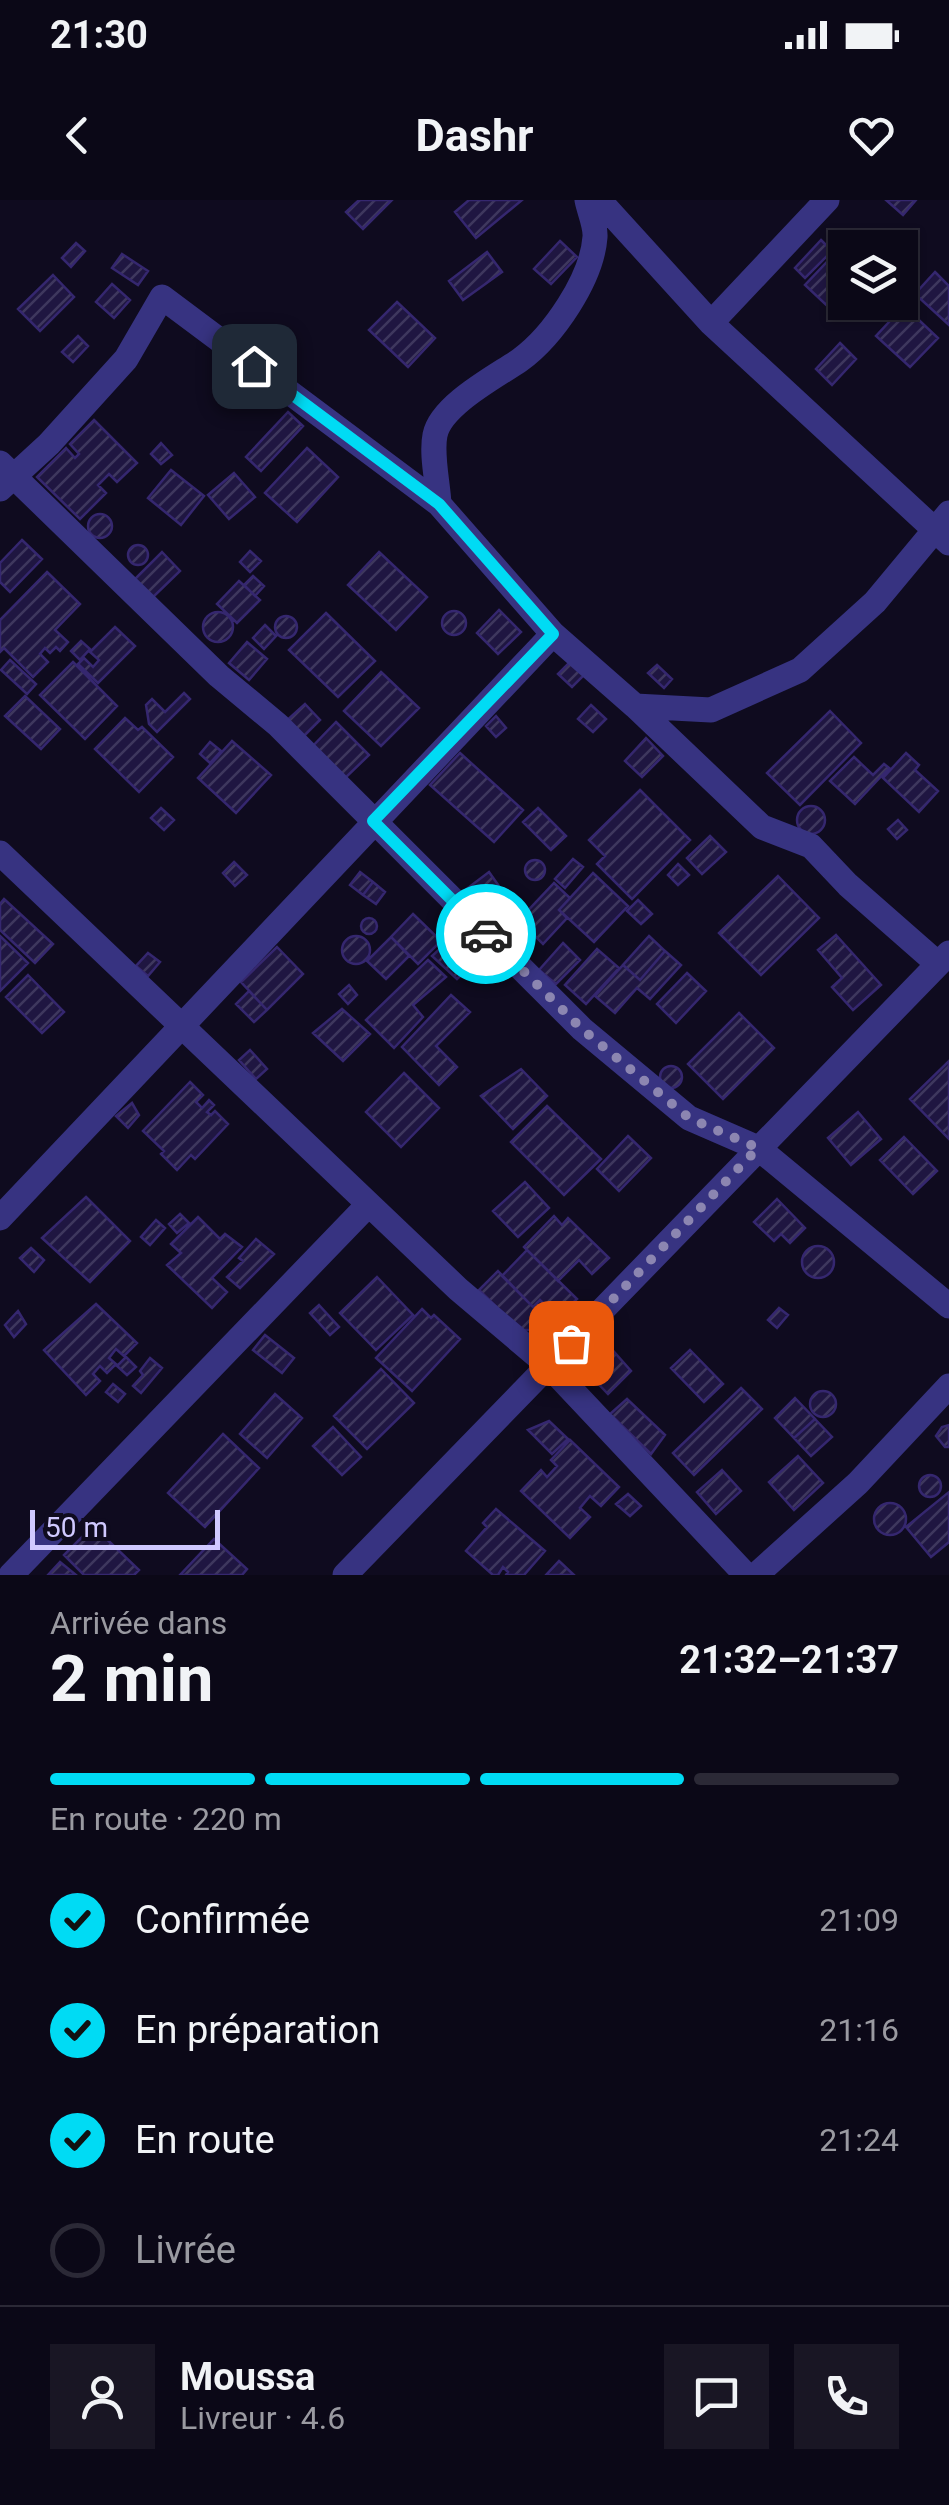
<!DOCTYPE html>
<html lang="fr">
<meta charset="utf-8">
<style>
body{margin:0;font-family:Roboto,sans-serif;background:#191624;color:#f1f3f6;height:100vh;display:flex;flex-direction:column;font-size:38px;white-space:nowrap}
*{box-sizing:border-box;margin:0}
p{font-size:32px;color:#9a9aa1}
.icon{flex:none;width:55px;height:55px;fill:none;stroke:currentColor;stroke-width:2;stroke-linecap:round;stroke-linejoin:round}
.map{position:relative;height:1375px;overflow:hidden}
.side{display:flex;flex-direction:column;background:#0b0817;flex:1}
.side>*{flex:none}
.controls{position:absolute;left:828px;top:30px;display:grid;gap:20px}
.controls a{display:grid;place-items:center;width:90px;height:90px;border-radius:0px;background:#0b0817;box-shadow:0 2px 8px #0004,0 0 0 2px #2b2936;font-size:50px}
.scale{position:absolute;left:30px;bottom:25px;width:190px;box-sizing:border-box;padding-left:10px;border:5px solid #d0c9ff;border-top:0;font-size:28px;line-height:35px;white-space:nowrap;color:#d0c9ff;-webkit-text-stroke:8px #0f0b1f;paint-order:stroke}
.pin{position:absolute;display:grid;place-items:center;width:85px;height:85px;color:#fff;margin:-42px;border-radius:20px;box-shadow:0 5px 15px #0006}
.courier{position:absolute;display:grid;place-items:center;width:100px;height:100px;margin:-50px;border:8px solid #00dbf4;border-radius:50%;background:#fff;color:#222;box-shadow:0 2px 12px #0007}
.headline em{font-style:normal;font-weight:700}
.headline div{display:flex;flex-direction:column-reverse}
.headline{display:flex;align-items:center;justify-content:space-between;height:170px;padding:0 50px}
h1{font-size:65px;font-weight:700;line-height:75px}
.bar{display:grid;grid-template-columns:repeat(4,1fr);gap:15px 10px;align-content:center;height:120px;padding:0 50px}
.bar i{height:12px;border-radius:8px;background:#2b2936}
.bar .selected{background:#00dbf4}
.bar p{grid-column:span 4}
.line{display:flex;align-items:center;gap:25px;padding:0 50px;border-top:2px solid #2b2936}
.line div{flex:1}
.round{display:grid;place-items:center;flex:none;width:105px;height:105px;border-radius:0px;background:#191624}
ol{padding:0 50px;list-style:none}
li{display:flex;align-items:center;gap:30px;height:110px}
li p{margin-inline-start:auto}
li .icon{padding:10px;border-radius:50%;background:#00dbf4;color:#111;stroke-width:4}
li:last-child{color:#9a9aa1}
li i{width:55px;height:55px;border:5px solid #2b2936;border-radius:50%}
.status{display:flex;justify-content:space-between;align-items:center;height:70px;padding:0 50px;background:#0b0817;direction:ltr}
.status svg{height:28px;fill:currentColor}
header{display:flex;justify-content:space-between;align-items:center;height:130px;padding:0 50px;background:#0b0817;font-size:45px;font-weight:700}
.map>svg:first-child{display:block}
</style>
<div class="status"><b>21:30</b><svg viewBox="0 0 49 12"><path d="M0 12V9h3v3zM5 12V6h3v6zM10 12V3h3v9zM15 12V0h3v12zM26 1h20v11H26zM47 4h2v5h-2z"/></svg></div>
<header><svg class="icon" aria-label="back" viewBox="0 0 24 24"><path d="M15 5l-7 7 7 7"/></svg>Dashr<svg class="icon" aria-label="heart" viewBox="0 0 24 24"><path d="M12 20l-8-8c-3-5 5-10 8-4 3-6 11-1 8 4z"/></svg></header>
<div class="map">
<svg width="949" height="1375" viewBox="0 0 949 1375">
<defs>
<pattern id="building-hatch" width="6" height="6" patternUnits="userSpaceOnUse" patternTransform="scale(2.5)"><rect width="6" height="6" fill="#1f1641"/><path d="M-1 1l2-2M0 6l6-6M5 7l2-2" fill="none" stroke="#3e375e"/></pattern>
</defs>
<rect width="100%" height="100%" fill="#0f0b1f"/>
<path fill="url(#building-hatch)" stroke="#35276f" stroke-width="2.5" d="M 359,0 L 392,0 L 363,29 L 346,12 Z
M 469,0 L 522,0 L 476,38 L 455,12 Z
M 886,0 L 916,0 L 903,15 Z
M 898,36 L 908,43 L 908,49 L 900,56 L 900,48 L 889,48 L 892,38 Z
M 821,40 L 832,51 L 805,78 L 795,68 Z
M 560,41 L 577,57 L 551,84 L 534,69 Z
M 76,43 L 85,51 L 71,67 L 62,58 Z
M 842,46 L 845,49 L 845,102 L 851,102 L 838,116 L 805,85 Z
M 487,52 L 502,72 L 463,100 L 449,81 Z
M 122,54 L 148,71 L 138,85 L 112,68 Z
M 935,72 L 949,86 L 949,125 L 915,94 Z
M 53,75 L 74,97 L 40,131 L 18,109 Z
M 112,84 L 130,100 L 114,118 L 96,102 Z
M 397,102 L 435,138 L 408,167 L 369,130 Z
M 904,106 L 938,138 L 910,167 L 876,136 Z
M 78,136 L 88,146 L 73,162 L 62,152 Z
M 840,143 L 856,159 L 832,185 L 816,169 Z
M 288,212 L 303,226 L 261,271 L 246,257 Z
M 94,220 L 137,263 L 117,282 L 109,274 L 98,285 L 106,293 L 80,319 L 37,277 L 66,248 L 75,258 L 79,254 L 70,244 Z
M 161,243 L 172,255 L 161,264 L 151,254 Z
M 307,248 L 338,277 L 297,322 L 265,293 Z
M 171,270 L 204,296 L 181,325 L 148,298 Z
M 234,273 L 255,297 L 229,319 L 208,295 Z
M88 326a12 12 0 1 1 24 0a12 12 0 1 1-24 0Z
M 22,340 L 42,359 L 10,392 L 0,382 L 0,363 Z
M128 355a10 10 0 1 1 20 0a10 10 0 1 1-20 0Z
M 250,351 L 261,361 L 250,372 L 240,362 Z
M 162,352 L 180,371 L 151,399 L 133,381 Z
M 379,352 L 427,397 L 396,430 L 348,385 Z
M 47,372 L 80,404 L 55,430 L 68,442 L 60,451 L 56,447 L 50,453 L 45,448 L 40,454 L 48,462 L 33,477 L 4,448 L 0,452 L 0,420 Z
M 253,376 L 264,386 L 255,396 L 244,385 Z
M 239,381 L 260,400 L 237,423 L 217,404 Z
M 499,410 L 521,432 L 498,454 L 477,433 Z
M442 423a12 12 0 1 1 24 0a12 12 0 1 1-24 0Z
M203 427a15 15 0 1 1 30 0a15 15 0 1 1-30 0Z
M 326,413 L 375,461 L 338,497 L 289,450 Z
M275 427a11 11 0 1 1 22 0a11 11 0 1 1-22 0Z
M 265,425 L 276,436 L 264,449 L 253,438 Z
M 115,427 L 135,446 L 98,483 L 78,464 L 84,458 L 93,467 L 99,460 L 90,452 Z
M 81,441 L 90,449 L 80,460 L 71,451 Z
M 247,442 L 267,459 L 249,480 L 229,463 Z
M 10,460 L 36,484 L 27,494 L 1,470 Z
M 73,462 L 117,506 L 85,539 L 40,495 Z
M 570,462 L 584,475 L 572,487 L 558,474 Z
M 657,465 L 672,479 L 664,488 L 648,473 Z
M 381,472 L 419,508 L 381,546 L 344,511 Z
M 184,493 L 190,499 L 157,532 L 149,524 L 146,505 L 152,499 L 165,512 Z
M 25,496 L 60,529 L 41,549 L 5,516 Z
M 305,504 L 320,520 L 301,539 L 285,522 Z
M 591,505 L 606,519 L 593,532 L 578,519 Z
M 830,511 L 861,543 L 800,605 L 767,573 Z
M 496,516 L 506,528 L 496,537 L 486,526 Z
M 125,518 L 138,530 L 142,527 L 173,557 L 139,592 L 95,549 Z
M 336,522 L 369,555 L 342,581 L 310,549 Z
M 646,538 L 663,556 L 642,577 L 625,561 Z
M 232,541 L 271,575 L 236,613 L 198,578 Z
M 210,542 L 221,551 L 210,563 L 200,554 Z
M 460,553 L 523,610 L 494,642 L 430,585 Z
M 906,553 L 919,565 L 915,570 L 938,591 L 919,612 L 883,578 Z
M 854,557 L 873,575 L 884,564 L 889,568 L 855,604 L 830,581 Z
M 640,590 L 690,640 L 632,699 L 597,664 L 605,656 L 589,640 Z
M797 620a14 14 0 1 1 28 0a14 14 0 1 1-28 0Z
M 161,608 L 174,620 L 164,630 L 151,618 Z
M 538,608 L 566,636 L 551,650 L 523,622 Z
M 898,620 L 907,630 L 897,639 L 888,629 Z
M 710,636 L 726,652 L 702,674 L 687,658 Z
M 573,659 L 583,667 L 565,688 L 555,679 Z
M525 670a10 10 0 1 1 20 0a10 10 0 1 1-20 0Z
M 234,662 L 247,675 L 235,686 L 223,673 Z
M 678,664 L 689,675 L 678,685 L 668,675 Z
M 360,672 L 373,682 L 363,695 L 350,685 Z
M 489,672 L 501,689 L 476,707 L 464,691 Z
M 593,673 L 628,706 L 594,742 L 559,710 Z
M 778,676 L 819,718 L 761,775 L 719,733 Z
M 373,682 L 385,692 L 376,704 L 363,695 Z
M 554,683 L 570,698 L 559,710 L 567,718 L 543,744 L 526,727 L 509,745 L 502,738 Z
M 4,699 L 53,744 L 35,763 L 0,730 L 0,704 Z
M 638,700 L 652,714 L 641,724 L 627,711 Z
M 413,714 L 441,741 L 418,764 L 391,737 Z
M361 726a8 8 0 1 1 16 0a8 8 0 1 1-16 0Z
M 836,735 L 881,785 L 853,810 L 832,787 L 842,778 L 818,750 Z
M342 750a14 14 0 1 1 28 0a14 14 0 1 1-28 0Z
M 0,736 L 28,763 L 0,791 Z
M 649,736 L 665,751 L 640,780 L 623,765 Z
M 391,737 L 409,756 L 386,779 L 367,761 Z
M 563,743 L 580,760 L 556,784 L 539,770 Z
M 444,745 L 468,769 L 457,779 L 432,756 Z
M 277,747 L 303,774 L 267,810 L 241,782 Z
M 597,749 L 619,768 L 586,804 L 565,785 Z
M 665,751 L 681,765 L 650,799 L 637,788 L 615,813 L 595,796 L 623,765 L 640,780 Z
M 148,753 L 160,762 L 148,776 L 136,766 Z
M 428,760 L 446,777 L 413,805 L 423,817 L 394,848 L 366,820 Z
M 687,773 L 706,791 L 676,823 L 657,804 Z
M 28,775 L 64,812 L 42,833 L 6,797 Z
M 349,785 L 357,795 L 348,804 L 339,794 Z
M 249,791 L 267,810 L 254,822 L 236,804 Z
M 451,795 L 470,812 L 436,846 L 457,867 L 439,885 L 402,847 Z
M 342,809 L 370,834 L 343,861 L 313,833 Z
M 739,813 L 774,848 L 723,899 L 688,864 Z
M 250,850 L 267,869 L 256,879 L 239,860 Z
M 949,861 L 949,939 L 910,899 Z
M660 877a11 11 0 1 1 22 0a11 11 0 1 1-22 0Z
M 521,869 L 547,896 L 513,929 L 481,896 Z
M 404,873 L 439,908 L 401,947 L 366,912 Z
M 190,882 L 203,895 L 196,902 L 202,908 L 209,900 L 214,905 L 207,912 L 211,915 L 215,911 L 228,924 L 195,959 L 191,955 L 177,970 L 161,954 L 164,951 L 143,931 Z
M 132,903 L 139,915 L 128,928 L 116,916 Z
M 547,906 L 601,959 L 564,995 L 511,942 Z
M 858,912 L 881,939 L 851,965 L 828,938 Z
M 628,936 L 651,958 L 619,991 L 597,969 Z
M 904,937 L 937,971 L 913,994 L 880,960 Z
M 525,982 L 549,1008 L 518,1037 L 493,1011 Z
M 86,997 L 130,1041 L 90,1082 L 42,1038 Z
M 777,999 L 805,1028 L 790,1043 L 781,1034 L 774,1041 L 754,1022 Z
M 180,1014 L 189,1023 L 177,1033 L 169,1024 Z
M 554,1016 L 562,1025 L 568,1018 L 609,1058 L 592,1074 L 579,1060 L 558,1081 L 524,1047 Z
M 198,1017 L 220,1039 L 225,1034 L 242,1047 L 212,1078 L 227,1092 L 212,1108 L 167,1065 L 181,1053 L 171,1044 Z
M 156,1020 L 165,1028 L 150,1045 L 141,1037 Z
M 256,1039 L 274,1054 L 240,1088 L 227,1077 L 243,1061 L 239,1058 Z
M802 1062a16 16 0 1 1 32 0a16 16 0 1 1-32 0Z
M 31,1048 L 44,1060 L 34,1072 L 20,1058 Z
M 527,1050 L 577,1099 L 558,1117 L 540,1100 L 533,1107 L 502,1076 Z
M 498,1071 L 533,1107 L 540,1100 L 555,1115 L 539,1130 L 520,1130 L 479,1090 Z
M 377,1077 L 413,1115 L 376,1150 L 340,1113 Z
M 96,1104 L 137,1143 L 124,1156 L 116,1149 L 109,1158 L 116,1164 L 107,1173 L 100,1166 L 93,1174 L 100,1181 L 86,1195 L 44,1150 Z
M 319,1105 L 339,1127 L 330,1135 L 310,1113 Z
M 779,1108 L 788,1115 L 777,1128 L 768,1120 Z
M 422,1109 L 431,1118 L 434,1115 L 460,1139 L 412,1191 L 376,1158 Z
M 18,1111 L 26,1124 L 14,1137 L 5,1125 Z
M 265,1135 L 294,1158 L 282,1173 L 253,1150 Z
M 609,1146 L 631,1171 L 608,1194 L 586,1171 Z
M 690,1150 L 723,1184 L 704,1202 L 671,1168 Z
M 126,1157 L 136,1167 L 127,1175 L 117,1166 Z
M 150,1158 L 162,1168 L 141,1193 L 133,1186 L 143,1175 L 140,1171 Z
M 381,1169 L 414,1203 L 367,1249 L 334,1216 Z
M 113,1184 L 125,1194 L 118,1202 L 106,1192 Z
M 741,1188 L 762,1209 L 694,1275 L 673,1253 Z
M810 1204a13 13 0 1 1 26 0a13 13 0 1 1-26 0Z
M 275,1194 L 302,1218 L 267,1258 L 240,1234 Z
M 795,1198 L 815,1219 L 794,1238 L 775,1218 Z
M 627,1199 L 665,1235 L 651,1254 L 610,1214 Z
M 815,1219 L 832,1237 L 811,1256 L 794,1238 Z
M 549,1221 L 568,1239 L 552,1254 L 528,1230 Z
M 949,1225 L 949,1247 L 945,1247 L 936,1236 L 942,1227 Z
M 333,1227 L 361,1257 L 342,1275 L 313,1246 Z
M 223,1234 L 259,1268 L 205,1327 L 168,1293 Z
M 570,1240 L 619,1287 L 601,1306 L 590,1296 L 580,1308 L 590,1317 L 570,1338 L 521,1291 L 541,1270 L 547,1277 L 557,1266 L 551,1260 Z
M 798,1256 L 823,1283 L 794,1310 L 769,1282 Z
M 722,1270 L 741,1291 L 716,1314 L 697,1292 Z
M919 1286a11 11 0 1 1 22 0a11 11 0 1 1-22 0Z
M 949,1292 L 949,1342 L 931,1357 L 906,1327 Z
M 628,1294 L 641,1306 L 630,1316 L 616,1304 Z
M874 1319a16 16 0 1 1 32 0a16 16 0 1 1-32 0Z
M 496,1309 L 545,1351 L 524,1375 L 506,1375 L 508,1372 L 503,1367 L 498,1375 L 493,1375 L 466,1351 L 487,1327 L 483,1323 Z
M 93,1326 L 139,1370 L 134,1375 L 84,1375 L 64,1355 Z
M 214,1339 L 247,1369 L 242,1375 L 180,1375 Z
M 559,1361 L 574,1375 L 546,1375 Z
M 60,1362 L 76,1375 L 48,1375 Z"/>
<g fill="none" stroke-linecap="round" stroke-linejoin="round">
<path stroke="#373381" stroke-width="25" d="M 599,0 L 711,123 L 949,343
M 711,123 L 827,0
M 0,263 L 219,476 L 278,525 L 582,829 L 689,918 L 758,948 L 949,1106
M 0,289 L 49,244 L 126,159 L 162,97 L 439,304 L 553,434 L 635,506 L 762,627 L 811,646 L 848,685 L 938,764
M 439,304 C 438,283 431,255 435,235 C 441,205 497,176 520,160 C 553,136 592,79 595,37 C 596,26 589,11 587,0
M 635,506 L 711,510 L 800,470 L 875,402 L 949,313
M 0,653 L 458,1089 L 549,1166 L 746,1375
M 0,1018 L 553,434
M 11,1375 L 368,1005
M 345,1375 L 949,753
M 756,1375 L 858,1283 L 949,1186"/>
</g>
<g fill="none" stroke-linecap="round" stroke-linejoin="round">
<path stroke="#8c86b1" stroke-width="10" stroke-dasharray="0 18" d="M 486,734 L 582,829 L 689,918 L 758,948 L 571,1143"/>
<path stroke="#00dbf4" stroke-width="12" d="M 254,166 L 439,304 L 553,434 L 373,621 L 486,734"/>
</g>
</svg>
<div class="controls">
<a><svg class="icon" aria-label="layers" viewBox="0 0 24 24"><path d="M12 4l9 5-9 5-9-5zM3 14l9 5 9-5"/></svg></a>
</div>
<div class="scale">50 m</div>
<div class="pin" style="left:571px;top:1143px;background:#ea580c"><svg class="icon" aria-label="bag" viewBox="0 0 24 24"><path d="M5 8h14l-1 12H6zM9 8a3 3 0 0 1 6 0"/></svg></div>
<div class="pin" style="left:254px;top:166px;background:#1f2937"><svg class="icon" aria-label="home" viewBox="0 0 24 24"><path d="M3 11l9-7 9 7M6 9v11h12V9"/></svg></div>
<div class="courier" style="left:486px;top:734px"><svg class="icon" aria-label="car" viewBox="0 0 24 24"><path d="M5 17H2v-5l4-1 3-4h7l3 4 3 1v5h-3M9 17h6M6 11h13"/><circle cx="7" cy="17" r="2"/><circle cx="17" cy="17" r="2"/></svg></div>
</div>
<section class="side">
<div class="headline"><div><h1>2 min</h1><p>Arrivée dans</p></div><em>21:32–21:37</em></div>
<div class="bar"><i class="selected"></i><i class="selected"></i><i class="selected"></i><i></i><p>En route · 220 m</p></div>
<ol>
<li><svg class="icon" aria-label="check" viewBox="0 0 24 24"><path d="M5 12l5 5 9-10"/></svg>Confirmée<p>21:09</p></li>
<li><svg class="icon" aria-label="check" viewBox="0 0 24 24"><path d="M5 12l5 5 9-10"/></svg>En préparation<p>21:16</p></li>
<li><svg class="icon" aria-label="check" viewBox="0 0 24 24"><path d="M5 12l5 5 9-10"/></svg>En route<p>21:24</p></li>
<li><i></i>Livrée</li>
</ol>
<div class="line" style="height:180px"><a class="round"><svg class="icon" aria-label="person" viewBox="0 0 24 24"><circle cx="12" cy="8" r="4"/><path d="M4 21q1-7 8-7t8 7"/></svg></a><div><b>Moussa</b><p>Livreur · 4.6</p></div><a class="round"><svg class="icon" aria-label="chat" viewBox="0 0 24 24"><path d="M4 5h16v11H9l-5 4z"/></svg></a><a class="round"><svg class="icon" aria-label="phone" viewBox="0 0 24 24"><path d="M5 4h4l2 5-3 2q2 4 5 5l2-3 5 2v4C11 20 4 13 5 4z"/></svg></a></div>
</section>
